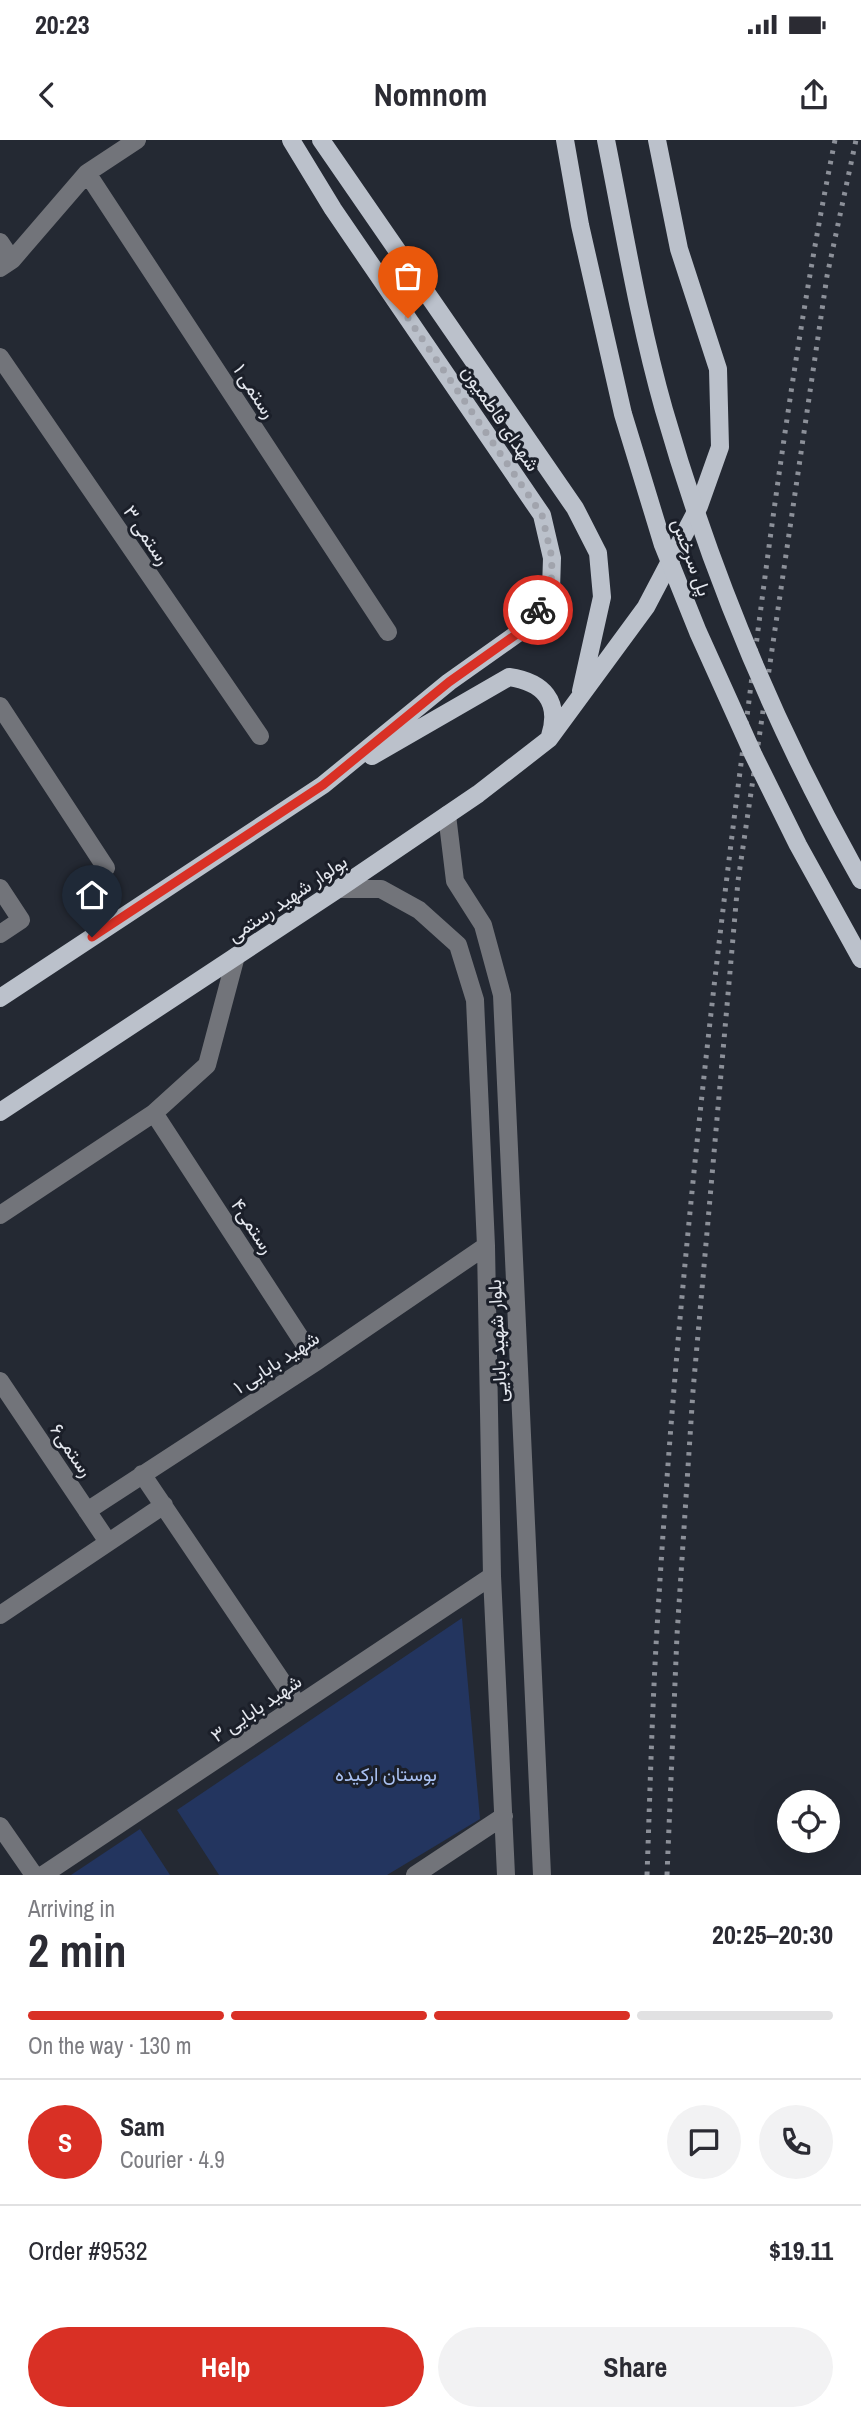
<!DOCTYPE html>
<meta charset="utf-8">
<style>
body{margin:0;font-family:"Archivo Narrow",Vazirmatn,sans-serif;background:#f2f2f3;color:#2b2b33;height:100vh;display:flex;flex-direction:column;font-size:26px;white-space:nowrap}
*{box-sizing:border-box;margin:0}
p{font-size:23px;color:#7c7c81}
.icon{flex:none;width:38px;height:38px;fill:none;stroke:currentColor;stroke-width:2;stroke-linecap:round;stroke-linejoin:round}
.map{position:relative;height:1735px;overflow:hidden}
.drawer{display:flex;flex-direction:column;background:#fff;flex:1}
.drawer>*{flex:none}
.fabs{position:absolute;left:777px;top:1650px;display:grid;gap:14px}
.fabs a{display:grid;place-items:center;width:63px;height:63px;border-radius:50%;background:#fff;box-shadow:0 7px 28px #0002;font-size:35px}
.pin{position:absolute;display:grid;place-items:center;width:60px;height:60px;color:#fff;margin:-72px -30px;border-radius:50% 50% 50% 0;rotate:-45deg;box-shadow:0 0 7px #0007}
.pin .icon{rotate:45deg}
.courier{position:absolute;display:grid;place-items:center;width:70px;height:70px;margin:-35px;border:5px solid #d93025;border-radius:50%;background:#fff;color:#222;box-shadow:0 2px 9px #0007}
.summary em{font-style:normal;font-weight:700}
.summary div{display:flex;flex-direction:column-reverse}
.summary{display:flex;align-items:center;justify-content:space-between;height:119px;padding:0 28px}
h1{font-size:46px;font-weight:700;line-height:52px}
.bar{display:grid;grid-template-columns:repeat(4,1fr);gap:10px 7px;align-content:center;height:84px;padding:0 28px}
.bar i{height:9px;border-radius:5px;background:#e1e1e2}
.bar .current{background:#d93025}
.bar p{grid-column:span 4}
.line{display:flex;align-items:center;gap:18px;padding:0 28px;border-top:2px solid #e1e1e2}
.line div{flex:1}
.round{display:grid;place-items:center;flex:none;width:74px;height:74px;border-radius:37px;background:#f2f2f3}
.primary-button{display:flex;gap:14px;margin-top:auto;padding:14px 28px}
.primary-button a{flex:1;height:80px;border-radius:42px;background:#d93025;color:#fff;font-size:28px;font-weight:700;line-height:80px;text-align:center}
.primary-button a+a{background:#f2f2f3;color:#2b2b33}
.status{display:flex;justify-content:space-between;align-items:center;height:49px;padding:0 35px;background:#fff;direction:ltr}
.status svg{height:19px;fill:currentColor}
header{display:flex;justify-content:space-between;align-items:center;height:91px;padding:0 28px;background:#fff;font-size:32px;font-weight:700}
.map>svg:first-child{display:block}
</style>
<div class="status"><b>20:23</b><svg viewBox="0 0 49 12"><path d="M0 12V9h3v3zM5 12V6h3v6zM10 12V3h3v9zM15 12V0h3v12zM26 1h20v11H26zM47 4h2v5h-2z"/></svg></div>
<header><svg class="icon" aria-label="back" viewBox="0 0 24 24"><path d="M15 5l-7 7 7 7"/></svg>Nomnom<svg class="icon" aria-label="share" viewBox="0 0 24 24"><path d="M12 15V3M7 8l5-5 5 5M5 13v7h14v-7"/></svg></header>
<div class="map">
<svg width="861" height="1735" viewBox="0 0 861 1735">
<rect width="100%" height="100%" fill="#242933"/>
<path fill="#23355f" d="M 462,1478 L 480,1679 L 387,1735 L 219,1735 L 177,1670 Z
M 140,1689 L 170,1735 L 71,1735 Z"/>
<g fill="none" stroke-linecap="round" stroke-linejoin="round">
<path stroke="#72747a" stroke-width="18" d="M 87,33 L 388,492
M 0,102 L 12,120
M 0,128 L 12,120 L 87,33 L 137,0
M 0,217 L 260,596
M 0,566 L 106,728
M 447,675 L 455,741 L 483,785 L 502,855 L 542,1735
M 0,748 L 21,780 L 0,794
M 338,749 L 381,749 L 419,770 L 458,805 L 475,860 L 486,1106 L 492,1436 L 506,1735
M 154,973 L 316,1222
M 0,1075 L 154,973 L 207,925 L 236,816
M 0,1241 L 108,1402
M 142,1334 L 298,1565
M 87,1371 L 316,1222 L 486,1106
M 0,1475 L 164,1365
M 0,1686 L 34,1735
M 43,1735 L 492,1436
M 415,1735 L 504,1676"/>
<path stroke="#bbc1cb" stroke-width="18" d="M 321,0 L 575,368 L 598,413 L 602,457 L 581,551
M 372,616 L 509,537 C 543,542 561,561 550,596
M 0,858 L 323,645 L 449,542 L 528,486 L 551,449 L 552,418 L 542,375 L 333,69 L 291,0
M 0,972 L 338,749 L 478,654 L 549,599 L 646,467 L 699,366 L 720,307 L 718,229 L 679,109 L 657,0"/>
<path stroke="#8c9099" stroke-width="5" stroke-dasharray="3.5 7" stroke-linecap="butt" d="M 647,1735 C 650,1653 652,1571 657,1489 C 674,1197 705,906 742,616 C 768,410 794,204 835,0
M 667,1735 L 677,1495 L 693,1251 L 738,741 L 827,136 L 856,0"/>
<path stroke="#bbc1cb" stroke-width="18" d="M 565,0 L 580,85 L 623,274 L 663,405 L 698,492 L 753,614 L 798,705 L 861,819
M 606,0 C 624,90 639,182 664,270 C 711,434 777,592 861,740"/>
</g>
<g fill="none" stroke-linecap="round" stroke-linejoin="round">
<path stroke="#a1a4ad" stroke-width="7" stroke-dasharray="0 12.6" d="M 408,178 L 542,375 L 552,418 L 551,449 L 538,470"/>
<path stroke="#d93025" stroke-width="9" d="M 92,797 L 323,645 L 449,542 L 528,486 L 538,470"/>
</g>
<g text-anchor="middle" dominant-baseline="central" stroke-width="6" stroke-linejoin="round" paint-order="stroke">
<g font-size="19" fill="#e4e7ee" stroke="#1b1f29">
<text transform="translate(255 251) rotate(57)">رستمی ۱</text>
<text transform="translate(501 278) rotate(56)">شهدای فاطمیون</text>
<text transform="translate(147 395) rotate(56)">رستمی ۳</text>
<text transform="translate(692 417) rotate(70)">پل سرخس</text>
<text transform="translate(287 758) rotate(-34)">بولوار شهید رستمی</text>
<text transform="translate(253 1086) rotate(57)">رستمی۴</text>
<text transform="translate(497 1201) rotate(-93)">بلوار شهید بابایی</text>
<text transform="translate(276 1222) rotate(-33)">شهید بابایی ۱</text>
<text transform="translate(72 1310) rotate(56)">رستمی۶</text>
<text transform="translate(256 1568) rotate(-34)">شهید بابایی ۳</text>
</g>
<g font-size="19" fill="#aac2f3" stroke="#1b1f29">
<text x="386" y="1634">بوستان ارکیده</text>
</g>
</g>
</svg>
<div class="fabs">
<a><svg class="icon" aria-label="locate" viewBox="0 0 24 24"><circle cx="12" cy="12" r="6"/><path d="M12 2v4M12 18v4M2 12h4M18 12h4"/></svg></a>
</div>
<div class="pin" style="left:408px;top:178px;background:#ea580c"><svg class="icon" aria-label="bag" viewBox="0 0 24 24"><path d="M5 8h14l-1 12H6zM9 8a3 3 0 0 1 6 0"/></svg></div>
<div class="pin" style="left:92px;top:797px;background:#1f2937"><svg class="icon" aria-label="home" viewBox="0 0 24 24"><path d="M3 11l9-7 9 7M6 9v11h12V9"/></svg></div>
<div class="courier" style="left:538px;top:470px"><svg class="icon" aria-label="bike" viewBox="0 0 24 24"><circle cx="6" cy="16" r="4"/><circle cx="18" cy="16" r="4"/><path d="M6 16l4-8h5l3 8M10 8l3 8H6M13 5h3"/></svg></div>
</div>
<section class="drawer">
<div class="summary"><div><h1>2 min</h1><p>Arriving in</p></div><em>20:25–20:30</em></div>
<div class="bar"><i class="current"></i><i class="current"></i><i class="current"></i><i></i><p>On the way · 130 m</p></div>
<div class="line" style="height:126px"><b class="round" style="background:#d93025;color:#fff">S</b><div><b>Sam</b><p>Courier · 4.9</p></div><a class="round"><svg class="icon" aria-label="chat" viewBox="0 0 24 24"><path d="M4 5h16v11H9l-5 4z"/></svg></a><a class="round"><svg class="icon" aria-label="phone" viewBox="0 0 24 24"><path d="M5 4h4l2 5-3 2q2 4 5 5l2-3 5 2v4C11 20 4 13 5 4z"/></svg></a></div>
<div class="line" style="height:91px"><div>Order #9532</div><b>$19.11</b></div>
<div class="primary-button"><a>Help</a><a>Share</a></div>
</section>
